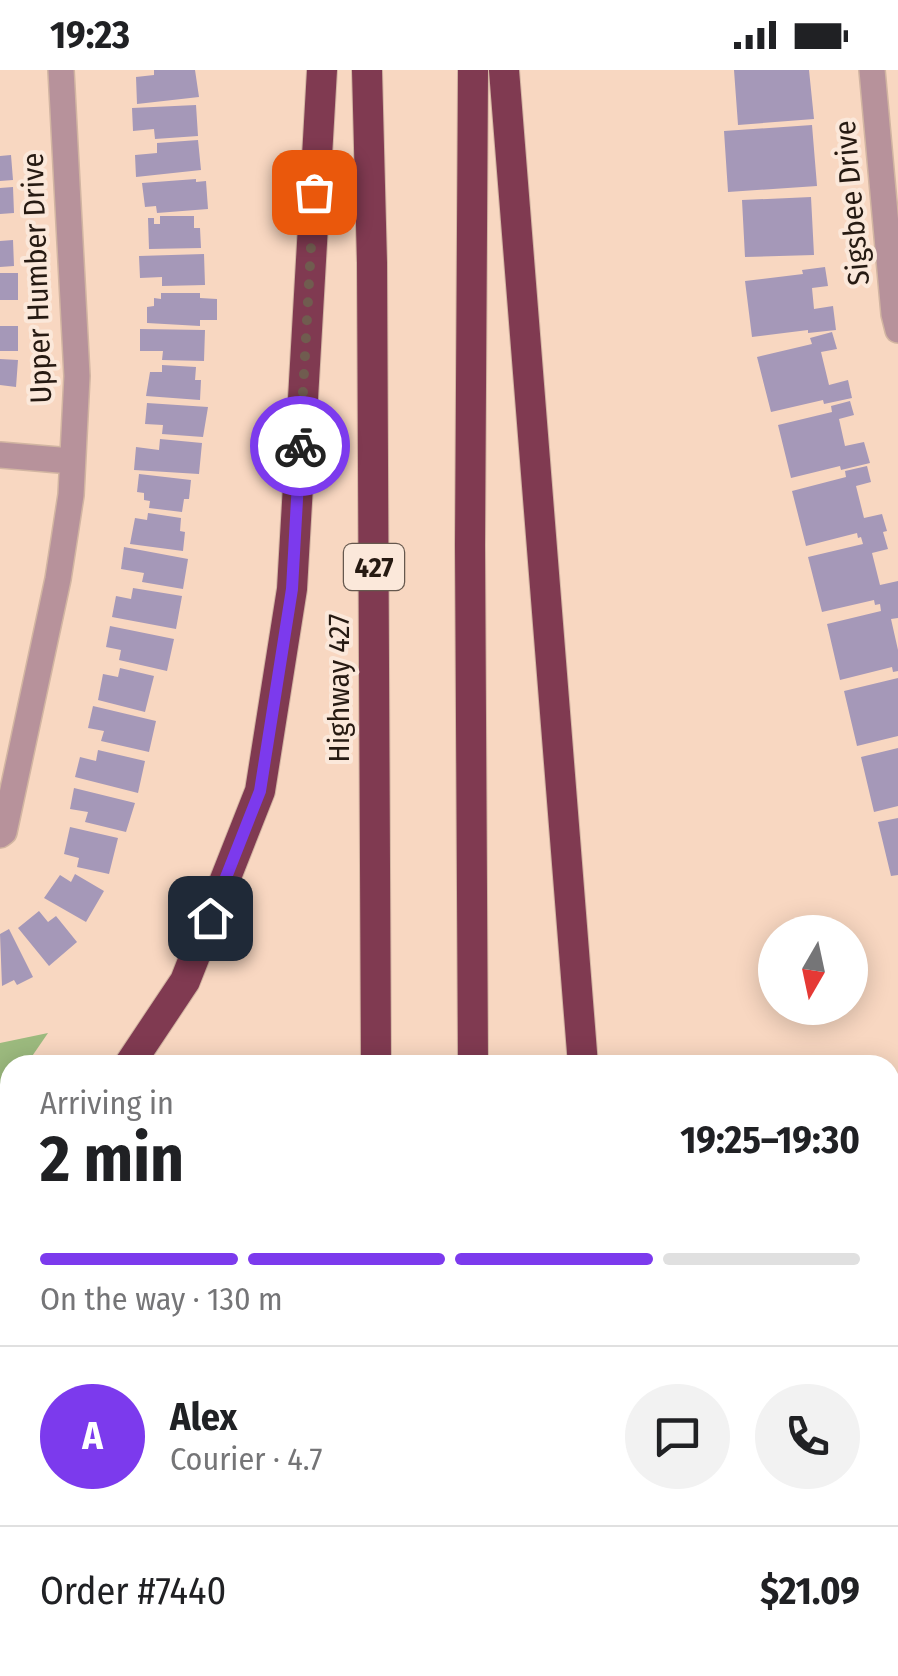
<!DOCTYPE html>
<meta charset="utf-8">
<style>
body{margin:0;font-family:"Fira Sans Condensed",sans-serif;background:#f2f2f2;color:#202124;height:100vh;display:flex;flex-direction:column;font-size:38px;white-space:nowrap}
*{box-sizing:border-box;margin:0}
p{font-size:32px;color:#757577}
.icon{flex:none;width:55px;height:55px;fill:none;stroke:currentColor;stroke-width:2;stroke-linecap:round;stroke-linejoin:round}
.map{position:relative;flex:1;overflow:hidden}
.sheet{position:absolute;left:0px;top:985px;width:900px;height:622px;display:flex;flex-direction:column;background:#fff;border-radius:30px 30px 0 0;box-shadow:0 5px 25px #0003}
.sheet>*{flex:none}
.needle{width:65px;rotate:189deg}
.controls{position:absolute;left:758px;top:845px;display:grid;gap:20px}
.controls a{display:grid;place-items:center;width:110px;height:110px;border-radius:50%;background:#fff;box-shadow:0 5px 25px #0003;font-size:50px}
.pin{position:absolute;display:grid;place-items:center;width:85px;height:85px;color:#fff;margin:-42px;border-radius:20px;box-shadow:0 5px 15px #0006}
.courier{position:absolute;display:grid;place-items:center;width:100px;height:100px;margin:-50px;border:8px solid #7c3aed;border-radius:50%;background:#fff;color:#222;box-shadow:0 2px 12px #0007}
.headline em{font-style:normal;font-weight:700}
.headline div{display:flex;flex-direction:column-reverse}
.headline{display:flex;align-items:center;justify-content:space-between;height:170px;padding:0 40px}
h1{font-size:65px;font-weight:700;line-height:75px}
.bar{display:grid;grid-template-columns:repeat(4,1fr);gap:15px 10px;align-content:center;height:120px;padding:0 40px}
.bar i{height:12px;border-radius:8px;background:#e0e0e0}
.bar .current{background:#7c3aed}
.bar p{grid-column:span 4}
.line{display:flex;align-items:center;gap:25px;padding:0 40px;border-top:2px solid #e0e0e0}
.line div{flex:1}
.round{display:grid;place-items:center;flex:none;width:105px;height:105px;border-radius:52px;background:#f2f2f2}
.status{display:flex;justify-content:space-between;align-items:center;height:70px;padding:0 50px;background:#fff;direction:ltr}
.status svg{height:28px;fill:currentColor}
.map>svg:first-child{display:block}
</style>
<div class="status"><b>19:23</b><svg viewBox="0 0 49 12"><path d="M0 12V9h3v3zM5 12V6h3v6zM10 12V3h3v9zM15 12V0h3v12zM26 1h20v11H26zM47 4h2v5h-2z"/></svg></div>
<div class="map">
<svg width="898" height="1606" viewBox="0 0 898 1606">
<rect width="100%" height="100%" fill="#f8d7c1"/>
<path fill="#9cba7e" d="M 48,963 L 26,995 L 10,995 L 10,1018 L 0,1033 L 0,973 Z"/>
<path fill="#a598b8" d="M 154,0 L 195,0 L 199,27 L 137,34 L 136,7 L 154,5 Z
M 734,0 L 809,0 L 814,49 L 738,55 Z
M 196,35 L 198,66 L 155,69 L 154,59 L 133,61 L 132,38 Z
M 812,55 L 817,116 L 728,122 L 724,61 Z
M 198,70 L 201,100 L 136,107 L 135,85 L 157,83 L 157,73 Z
M 11,85 L 13,110 L 0,111 L 0,86 Z
M 196,109 L 196,112 L 206,111 L 208,139 L 157,143 L 156,136 L 145,137 L 142,113 Z
M 13,117 L 14,143 L 0,144 L 0,118 Z
M 811,127 L 814,185 L 745,187 L 742,130 Z
M 160,146 L 194,146 L 194,158 L 200,158 L 201,178 L 149,179 L 148,148 L 154,148 L 154,154 L 160,154 Z
M 13,170 L 14,196 L 0,197 L 0,171 Z
M 204,184 L 205,215 L 162,216 L 162,207 L 140,208 L 139,186 Z
M 825,197 L 828,216 L 812,218 L 814,239 L 833,236 L 836,260 L 808,263 L 808,260 L 752,267 L 745,211 L 803,204 L 802,200 Z
M 0,203 L 18,203 L 18,230 L 0,230 Z
M 161,223 L 200,223 L 200,228 L 217,229 L 217,250 L 200,250 L 200,256 L 147,253 L 147,237 L 154,236 L 154,228 L 161,229 Z
M 0,256 L 18,256 L 18,281 L 0,281 Z
M 140,259 L 205,260 L 204,291 L 162,290 L 163,281 L 140,281 Z
M 832,262 L 837,279 L 821,282 L 829,315 L 848,310 L 852,328 L 824,334 L 823,330 L 771,342 L 757,287 L 812,274 L 810,268 Z
M 0,289 L 18,290 L 16,317 L 0,315 Z
M 162,295 L 196,297 L 195,310 L 201,310 L 200,330 L 146,326 L 150,302 L 162,302 Z
M 850,331 L 854,345 L 839,349 L 845,376 L 864,372 L 870,393 L 841,400 L 840,396 L 791,408 L 778,355 L 832,342 L 831,336 Z
M 147,333 L 208,337 L 203,367 L 162,364 L 163,355 L 145,354 Z
M 160,369 L 202,373 L 199,404 L 134,400 L 136,377 L 159,380 Z
M 867,396 L 871,412 L 856,416 L 864,448 L 882,444 L 887,461 L 883,462 L 888,479 L 872,483 L 880,515 L 898,511 L 898,548 L 891,549 L 898,580 L 898,601 L 893,602 L 892,597 L 840,610 L 827,554 L 881,541 L 880,534 L 875,535 L 874,530 L 822,542 L 808,487 L 863,474 L 861,467 L 858,468 L 857,463 L 806,476 L 792,421 L 846,407 L 845,401 Z
M 139,404 L 191,410 L 189,429 L 184,429 L 182,442 L 149,438 L 150,431 L 144,430 L 144,423 L 137,422 Z
M 148,443 L 181,448 L 180,461 L 185,462 L 183,481 L 130,474 L 135,448 L 147,450 Z
M 124,477 L 188,489 L 183,519 L 142,512 L 144,503 L 121,499 Z
M 133,518 L 182,526 L 176,559 L 112,547 L 116,526 L 131,529 Z
M 110,556 L 174,569 L 167,601 L 119,590 L 121,580 L 106,577 Z
M 120,598 L 154,606 L 145,642 L 98,630 L 103,604 L 118,607 Z
M 898,608 L 898,666 L 857,676 L 844,621 Z
M 93,636 L 156,651 L 149,682 L 101,671 L 104,661 L 88,658 Z
M 898,678 L 898,736 L 874,742 L 861,687 Z
M 98,680 L 145,691 L 138,723 L 75,707 L 80,687 L 96,691 Z
M 74,718 L 135,733 L 126,762 L 85,752 L 88,742 L 70,739 Z
M 898,748 L 898,805 L 891,806 L 878,752 Z
M 70,757 L 118,768 L 109,804 L 77,797 L 79,788 L 64,784 Z
M 75,804 L 104,821 L 86,852 L 44,828 L 60,805 L 71,812 Z
M 39,841 L 48,852 L 56,846 L 77,872 L 49,896 L 18,858 Z
M 9,859 L 33,907 L 17,915 L 14,910 L 2,916 L 0,864 Z"/>
<g fill="none" stroke-linecap="round" stroke-linejoin="round">
<g stroke="#d2b5a2" stroke-width="28">
<path id="minor" d="M 872,0 L 894,244 L 898,260
M 0,385 L 71,391
M 0,765 L 4,762 L 58,509 L 71,425 L 77,306 L 61,0"/>
</g>
<g stroke="#d2b5a2" stroke-width="32">
<path id="highway" d="M 367,0 L 372,193 L 376,995
M 473,0 L 470,475 L 473,995
M 504,0 L 583,995
M 129,995 L 185,911 L 260,721 L 292,519 L 322,0
M 0,1188 L 10,1174
M 0,1337 L 10,1328
M 890,1555 L 898,1556
M 0,1595 L 14,1606
M 328,1598 L 328,1606
M 480,1598 L 481,1606
M 372,1606 L 372,1598"/>
</g>
<use href="#minor" stroke="#b7929b" stroke-width="25"/>
<use href="#highway" stroke="#803a51" stroke-width="30"/>
</g>
<g fill="none" stroke-linecap="round" stroke-linejoin="round">
<path stroke="#705c4f" stroke-width="10" stroke-dasharray="0 18" d="M 300,376 L 314,122"/>
<path stroke="#7c3aed" stroke-width="12" d="M 210,848 L 260,721 L 292,519 L 300,376"/>
</g>
<g text-anchor="middle" dominant-baseline="central" stroke-width="8" stroke-linejoin="round" paint-order="stroke">
<rect fill="#fbe8da" stroke="#66584e" stroke-width="2.5" x="344" y="474" width="60" height="46" rx="8"/>
<g font-size="28" font-weight="bold" fill="#261a12">
<text x="374" y="497">427</text>
</g>
<g font-size="30" fill="#261a12" stroke="#fbe8da">
<text transform="translate(852 133) rotate(-95)">Sigsbee Drive</text>
<text transform="translate(37 208) rotate(-92)">Upper Humber Drive</text>
<text transform="translate(339 618) rotate(-90)">Highway 427</text>
</g>
</g>
</svg>
<div class="controls">
<a><svg class="needle" viewBox="-14 -14 28 28"><path d="M0-13l5 13h-10z" fill="#e53935"/><path d="M0 13l5-13h-10z" fill="#757577"/></svg></a>
</div>
<div class="pin" style="left:314px;top:122px;background:#ea580c"><svg class="icon" aria-label="bag" viewBox="0 0 24 24"><path d="M5 8h14l-1 12H6zM9 8a3 3 0 0 1 6 0"/></svg></div>
<div class="pin" style="left:210px;top:848px;background:#1f2937"><svg class="icon" aria-label="home" viewBox="0 0 24 24"><path d="M3 11l9-7 9 7M6 9v11h12V9"/></svg></div>
<div class="courier" style="left:300px;top:376px"><svg class="icon" aria-label="bike" viewBox="0 0 24 24"><circle cx="6" cy="16" r="4"/><circle cx="18" cy="16" r="4"/><path d="M6 16l4-8h5l3 8M10 8l3 8H6M13 5h3"/></svg></div>
<section class="sheet">
<div class="headline"><div><h1>2 min</h1><p>Arriving in</p></div><em>19:25–19:30</em></div>
<div class="bar"><i class="current"></i><i class="current"></i><i class="current"></i><i></i><p>On the way · 130 m</p></div>
<div class="line" style="height:180px"><b class="round" style="background:#7c3aed;color:#fff">A</b><div><b>Alex</b><p>Courier · 4.7</p></div><a class="round"><svg class="icon" aria-label="chat" viewBox="0 0 24 24"><path d="M4 5h16v11H9l-5 4z"/></svg></a><a class="round"><svg class="icon" aria-label="phone" viewBox="0 0 24 24"><path d="M5 4h4l2 5-3 2q2 4 5 5l2-3 5 2v4C11 20 4 13 5 4z"/></svg></a></div>
<div class="line" style="height:130px"><div>Order #7440</div><b>$21.09</b></div>
</section>
</div>
